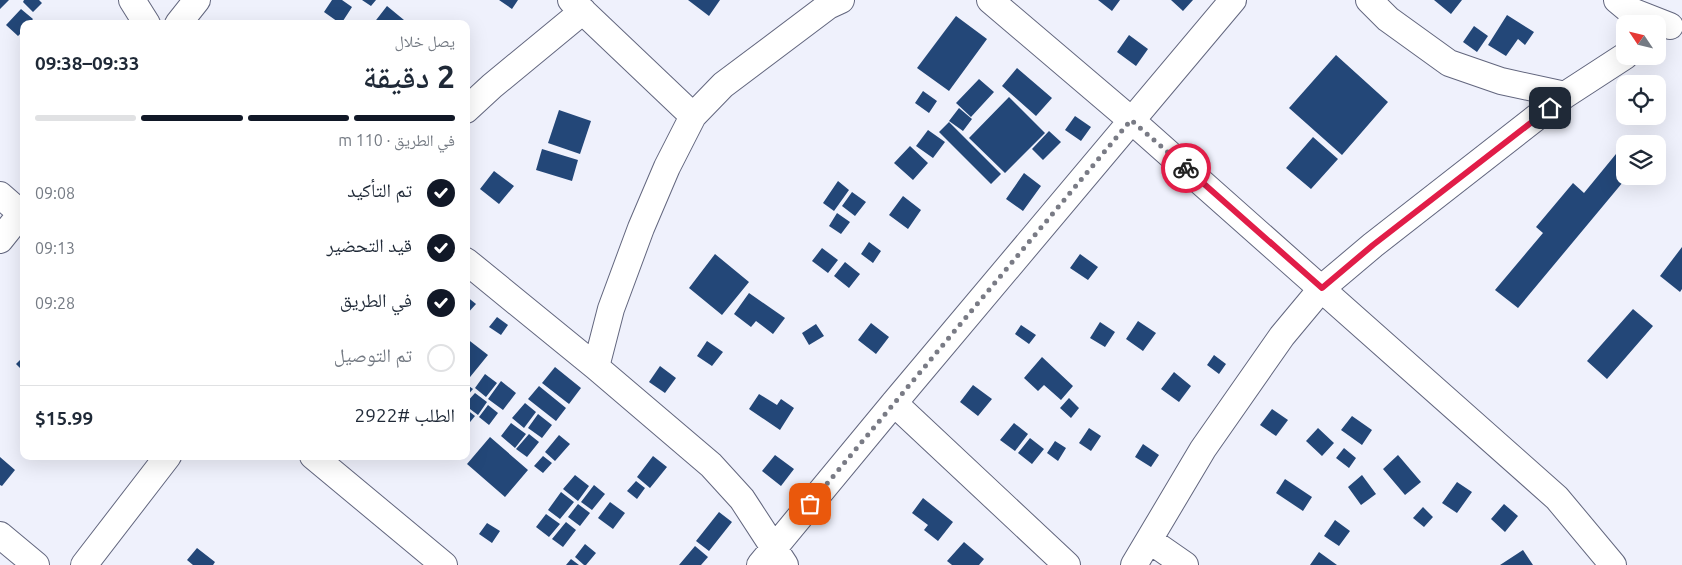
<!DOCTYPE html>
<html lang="ar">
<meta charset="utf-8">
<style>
body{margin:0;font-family:Ubuntu,"Noto Naskh Arabic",sans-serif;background:#f6f6f7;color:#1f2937;direction:rtl;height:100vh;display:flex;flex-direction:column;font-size:19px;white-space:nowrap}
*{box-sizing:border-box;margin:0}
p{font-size:16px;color:#747a83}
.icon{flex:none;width:28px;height:28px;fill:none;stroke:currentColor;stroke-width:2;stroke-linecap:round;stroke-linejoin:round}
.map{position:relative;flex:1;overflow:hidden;direction:ltr}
.panel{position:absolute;left:20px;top:20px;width:450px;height:440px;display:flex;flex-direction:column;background:#fff;border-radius:10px;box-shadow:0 5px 20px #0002;direction:rtl}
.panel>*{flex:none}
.needle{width:32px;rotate:305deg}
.buttons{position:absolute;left:1616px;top:15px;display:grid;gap:10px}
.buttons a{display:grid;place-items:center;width:50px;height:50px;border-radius:10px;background:#fff;box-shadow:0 5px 20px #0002;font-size:25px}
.pin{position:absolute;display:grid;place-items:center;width:42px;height:42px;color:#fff;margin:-21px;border-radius:10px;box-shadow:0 2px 8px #0006}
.courier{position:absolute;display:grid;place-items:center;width:50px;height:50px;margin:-25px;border:4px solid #e11d48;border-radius:50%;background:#fff;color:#222;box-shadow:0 1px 6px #0007}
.head em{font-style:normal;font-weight:600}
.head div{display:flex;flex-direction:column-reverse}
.head{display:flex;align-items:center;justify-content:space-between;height:85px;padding:0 15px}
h1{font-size:32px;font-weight:600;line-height:38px}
.bar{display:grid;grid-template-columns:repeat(4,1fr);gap:8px 5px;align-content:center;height:60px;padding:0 15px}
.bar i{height:6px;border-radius:4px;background:#e0e1e3}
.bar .current{background:#111827}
.bar p{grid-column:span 4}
.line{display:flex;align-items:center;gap:12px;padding:0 15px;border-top:1px solid #e0e1e3}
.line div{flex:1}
ol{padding:0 15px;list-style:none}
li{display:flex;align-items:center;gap:15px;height:55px}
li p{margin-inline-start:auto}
li .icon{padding:5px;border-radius:50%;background:#111827;color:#fff;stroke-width:4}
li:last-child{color:#747a83}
li i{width:28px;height:28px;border:2px solid #e0e1e3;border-radius:50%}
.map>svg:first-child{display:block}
</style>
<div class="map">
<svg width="1682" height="565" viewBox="0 0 1682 565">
<rect width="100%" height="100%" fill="#eff1fc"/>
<path fill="#234778" d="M 0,0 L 9,0 L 0,9 Z
M 24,0 L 39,0 L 42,3 L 33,12 L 23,2 Z
M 332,0 L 342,0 L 352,7 L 341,24 L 324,12 Z
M 362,0 L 376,0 L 371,6 Z
M 499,0 L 518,0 L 512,9 Z
M 688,0 L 720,0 L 709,16 Z
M 1098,0 L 1120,0 L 1112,11 Z
M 1171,0 L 1193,0 L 1183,11 Z
M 1434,0 L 1462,0 L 1451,14 Z
M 387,6 L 404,20 L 401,24 L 373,24 Z
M 21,9 L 33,19 L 29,24 L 24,24 L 24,30 L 18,36 L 6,25 Z
M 1507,15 L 1534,32 L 1525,45 L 1518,39 L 1506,56 L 1488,45 Z
M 956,16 L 987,39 L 949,91 L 917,68 Z
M 1474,26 L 1488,36 L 1477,52 L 1463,42 Z
M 1129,35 L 1148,49 L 1136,66 L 1117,52 Z
M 1336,55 L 1388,102 L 1342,155 L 1289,108 Z
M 1017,68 L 1052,98 L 1036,116 L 1002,86 Z
M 979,79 L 994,92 L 971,117 L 956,103 Z
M 923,91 L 937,101 L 929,113 L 915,103 Z
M 1009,97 L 1045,133 L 1005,173 L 969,138 Z
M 959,108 L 972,119 L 963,131 L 949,121 Z
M 559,110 L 591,121 L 580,154 L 548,143 Z
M 1075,116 L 1091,127 L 1081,141 L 1065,130 Z
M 949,122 L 1001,174 L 991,184 L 939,132 Z
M 928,130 L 945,142 L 933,158 L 916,146 Z
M 1049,131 L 1061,142 L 1043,160 L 1032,149 Z
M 1313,137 L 1338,159 L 1311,189 L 1286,168 Z
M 1625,143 L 1625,176 L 1628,176 L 1518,308 L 1495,290 L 1543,233 L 1536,227 L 1573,183 L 1584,193 Z
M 910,146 L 928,163 L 913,180 L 894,163 Z
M 542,149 L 578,160 L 572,181 L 536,170 Z
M 494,171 L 514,186 L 499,204 L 480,189 Z
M 1024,173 L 1041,186 L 1023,211 L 1006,199 Z
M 838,181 L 849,190 L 834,211 L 823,203 Z
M 852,192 L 866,202 L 855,216 L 842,206 Z
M 903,196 L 921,210 L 908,229 L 889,215 Z
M 837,213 L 850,222 L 841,234 L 829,226 Z
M 869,242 L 881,251 L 873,263 L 861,254 Z
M 1682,247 L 1682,289 L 1680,292 L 1660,276 Z
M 822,248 L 838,260 L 828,273 L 812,261 Z
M 715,254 L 749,282 L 722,315 L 689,288 Z
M 1080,254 L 1098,267 L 1088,280 L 1070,268 Z
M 845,262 L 860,274 L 849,288 L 834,276 Z
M 749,293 L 785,318 L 773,334 L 756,321 L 751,327 L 734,314 Z
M 466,296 L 476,304 L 466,315 Z
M 1633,309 L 1653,326 L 1607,379 L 1587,361 Z
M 497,317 L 508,325 L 501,335 L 489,327 Z
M 1138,321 L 1156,333 L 1143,351 L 1126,339 Z
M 1100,322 L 1115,332 L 1105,347 L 1090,338 Z
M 871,323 L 889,337 L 876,354 L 858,340 Z
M 816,324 L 824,336 L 809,345 L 802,333 Z
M 1021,325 L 1036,335 L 1029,344 L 1015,334 Z
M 466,338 L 488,355 L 466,382 Z
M 707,341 L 723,352 L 712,366 L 697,356 Z
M 1214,355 L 1226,364 L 1219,374 L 1207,365 Z
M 24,356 L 24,372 L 16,364 Z
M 1042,357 L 1073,386 L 1061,400 L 1044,385 L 1038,391 L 1024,378 Z
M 660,366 L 676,378 L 665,393 L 649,382 Z
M 555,367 L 581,388 L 569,404 L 542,383 Z
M 1174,372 L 1191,386 L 1179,402 L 1161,389 Z
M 485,374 L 497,383 L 486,397 L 475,388 Z
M 501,381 L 516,393 L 503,410 L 488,399 Z
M 466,384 L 473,389 L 466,397 Z
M 973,385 L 992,399 L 978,416 L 960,402 Z
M 539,386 L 566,408 L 556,421 L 528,399 Z
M 475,393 L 487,402 L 478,415 L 466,406 L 466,403 Z
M 759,394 L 777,405 L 781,399 L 794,408 L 780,430 L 749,409 Z
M 1069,398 L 1079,408 L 1071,418 L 1060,408 Z
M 525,403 L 536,412 L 524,428 L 512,418 Z
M 488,405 L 498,413 L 489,425 L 479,417 Z
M 466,409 L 475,416 L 466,427 Z
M 1272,409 L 1288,420 L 1276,436 L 1260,425 Z
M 538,414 L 552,425 L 542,438 L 528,428 Z
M 1352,416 L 1372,430 L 1362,445 L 1341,430 Z
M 511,423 L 526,434 L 515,448 L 501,436 Z
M 1014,423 L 1028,434 L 1015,451 L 1000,440 Z
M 1089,428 L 1101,436 L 1091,451 L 1079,443 Z
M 1318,428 L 1334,443 L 1322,456 L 1306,441 Z
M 529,434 L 539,442 L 527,457 L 516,449 Z
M 559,435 L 570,444 L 555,461 L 545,452 Z
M 490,437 L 528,470 L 505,497 L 467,464 Z
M 1030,438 L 1044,449 L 1032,464 L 1018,453 Z
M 1055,441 L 1066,448 L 1058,461 L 1047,453 Z
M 1143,444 L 1159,455 L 1151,467 L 1135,457 Z
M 1344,448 L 1356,458 L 1349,468 L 1336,458 Z
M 775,455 L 794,469 L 781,486 L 762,471 Z
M 1398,455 L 1421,482 L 1405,495 L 1383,469 Z
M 543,456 L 552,463 L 543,473 L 534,466 Z
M 653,456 L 667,467 L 650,488 L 637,477 Z
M 0,457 L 15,470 L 2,486 L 0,485 Z
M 575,475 L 589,486 L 578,501 L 563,489 Z
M 1362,475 L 1376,494 L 1361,505 L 1348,487 Z
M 1285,479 L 1312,497 L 1303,511 L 1276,493 Z
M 636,481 L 645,488 L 637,499 L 627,491 Z
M 1457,482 L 1472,492 L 1457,513 L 1442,503 Z
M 594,485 L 605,494 L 592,510 L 581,502 Z
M 561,492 L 574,502 L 560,519 L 548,510 Z
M 923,498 L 953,522 L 938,541 L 924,530 L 928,525 L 912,513 Z
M 610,502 L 625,513 L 613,529 L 598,518 Z
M 578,504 L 590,513 L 580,526 L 568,517 Z
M 1504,504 L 1518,516 L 1505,532 L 1491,519 Z
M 1423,507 L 1433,517 L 1424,527 L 1413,518 Z
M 719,512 L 732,522 L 709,551 L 696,541 Z
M 546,514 L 560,524 L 549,537 L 536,527 Z
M 1335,520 L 1350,531 L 1339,546 L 1324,536 Z
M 566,522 L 576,530 L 563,547 L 552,539 Z
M 487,523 L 500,531 L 492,543 L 479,534 Z
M 964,542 L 984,559 L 979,565 L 952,565 L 947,561 Z
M 585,544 L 596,553 L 586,565 L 584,565 L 575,557 Z
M 695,546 L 708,557 L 701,565 L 679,565 Z
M 197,548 L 215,562 L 213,565 L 193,565 L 187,560 Z
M 1523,550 L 1533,565 L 1500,565 Z
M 1319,552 L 1337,565 L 1310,565 Z
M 571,559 L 579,565 L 566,565 Z"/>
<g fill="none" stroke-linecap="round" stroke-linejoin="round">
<g stroke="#62667e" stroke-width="28">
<path id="minor" d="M 132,0 L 147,24
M 571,0 L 693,116
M 990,0 L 1131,120 L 1557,498 L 1613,565
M 1369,0 L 1388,19 L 1449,63 L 1501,81 L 1565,95
M 1617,0 L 1629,10 L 1670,26
M 178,24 L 197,0
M 466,110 L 492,86 L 583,11
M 0,195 L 24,216
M 0,240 L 24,210
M 466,261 L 596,367 L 711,465 L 742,499 L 785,565
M 596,367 L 611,309 L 641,228 L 667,167 L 693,116 L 723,85 L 828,6 L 841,0
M 894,403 L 1067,565
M 313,456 L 444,565
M 0,535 L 36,565
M 1149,540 L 1185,565
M 84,565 L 168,456
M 760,565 L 894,403 L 1233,0
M 1134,565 L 1203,449 L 1282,336 L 1322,288 L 1373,245 L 1565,95 L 1625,56"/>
</g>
<use href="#minor" stroke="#fff" stroke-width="26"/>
</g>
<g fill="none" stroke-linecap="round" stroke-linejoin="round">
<path stroke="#797b85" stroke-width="5" stroke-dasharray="0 9" d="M 810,504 L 1131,120 L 1186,168"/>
<path stroke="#e11d48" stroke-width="6" d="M 1186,168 L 1322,288 L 1373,245 L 1550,108"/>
</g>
</svg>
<div class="buttons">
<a><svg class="needle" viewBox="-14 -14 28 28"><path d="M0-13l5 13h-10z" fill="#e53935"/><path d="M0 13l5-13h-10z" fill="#747a83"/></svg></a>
<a><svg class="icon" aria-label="locate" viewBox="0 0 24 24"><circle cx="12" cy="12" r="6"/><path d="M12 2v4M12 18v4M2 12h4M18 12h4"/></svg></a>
<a><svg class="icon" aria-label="layers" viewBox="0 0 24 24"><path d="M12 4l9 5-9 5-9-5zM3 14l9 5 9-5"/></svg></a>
</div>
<div class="pin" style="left:810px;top:504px;background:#ea580c"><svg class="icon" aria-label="bag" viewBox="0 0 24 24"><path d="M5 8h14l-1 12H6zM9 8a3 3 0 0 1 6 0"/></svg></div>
<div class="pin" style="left:1550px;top:108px;background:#1f2937"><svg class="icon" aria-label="home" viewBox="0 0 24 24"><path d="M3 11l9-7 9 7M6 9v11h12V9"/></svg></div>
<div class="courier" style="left:1186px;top:168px"><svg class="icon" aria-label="bike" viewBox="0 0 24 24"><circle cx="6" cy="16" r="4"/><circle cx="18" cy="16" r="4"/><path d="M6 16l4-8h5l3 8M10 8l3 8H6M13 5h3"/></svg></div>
<section class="panel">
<div class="head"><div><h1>2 دقيقة</h1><p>يصل خلال</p></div><em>09:33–09:38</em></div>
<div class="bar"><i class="current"></i><i class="current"></i><i class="current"></i><i></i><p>في الطريق · 110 m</p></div>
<ol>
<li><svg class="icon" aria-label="check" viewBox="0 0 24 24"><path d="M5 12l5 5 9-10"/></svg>تم التأكيد<p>09:08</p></li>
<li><svg class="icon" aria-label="check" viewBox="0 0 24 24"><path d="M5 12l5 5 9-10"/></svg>قيد التحضير<p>09:13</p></li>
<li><svg class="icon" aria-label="check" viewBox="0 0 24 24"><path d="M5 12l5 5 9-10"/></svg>في الطريق<p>09:28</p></li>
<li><i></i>تم التوصيل</li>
</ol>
<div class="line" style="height:65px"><div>الطلب #2922</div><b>$15.99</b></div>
</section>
</div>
